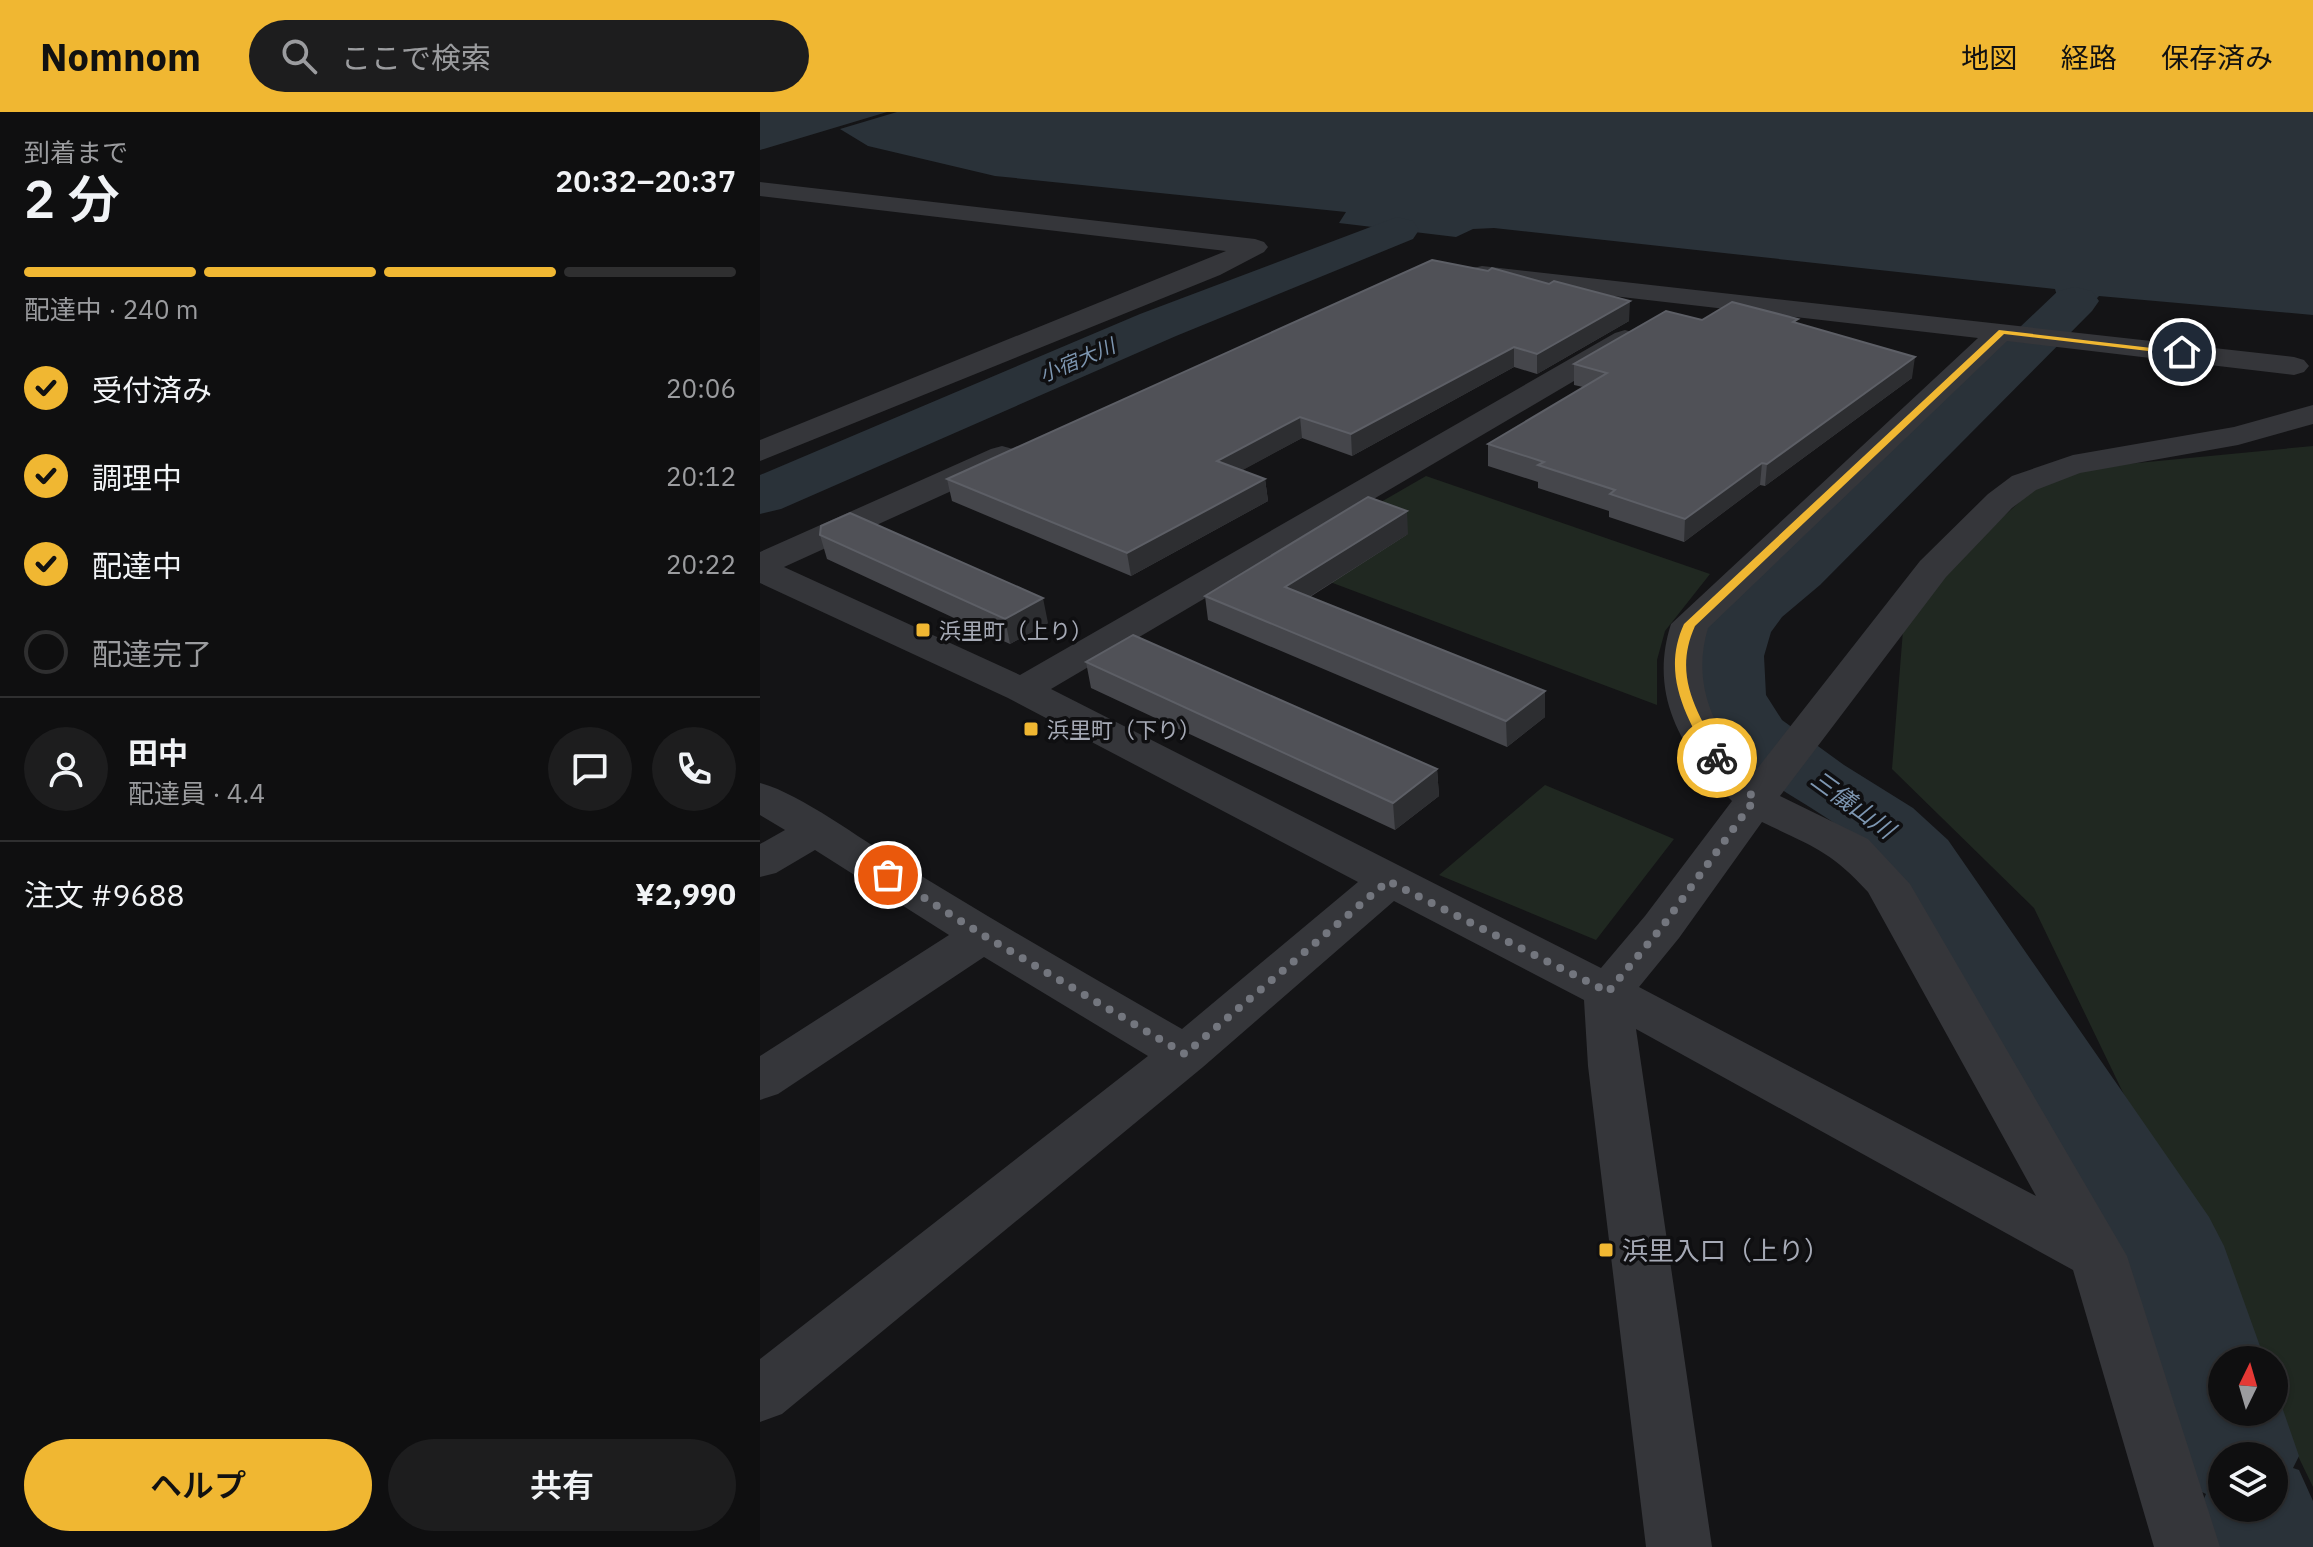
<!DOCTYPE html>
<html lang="ja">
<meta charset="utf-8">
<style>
body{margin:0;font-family:"IBM Plex Sans","Noto Sans JP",sans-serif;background:#1d1d1e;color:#f1f3f6;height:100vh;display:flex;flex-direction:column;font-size:30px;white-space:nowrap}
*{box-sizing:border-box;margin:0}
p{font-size:26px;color:#9b9c9f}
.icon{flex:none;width:44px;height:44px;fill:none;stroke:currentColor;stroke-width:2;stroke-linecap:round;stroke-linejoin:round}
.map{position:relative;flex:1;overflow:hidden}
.panel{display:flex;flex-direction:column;background:#0f0f10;width:760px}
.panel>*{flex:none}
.needle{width:52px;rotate:5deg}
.buttons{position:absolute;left:1448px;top:1234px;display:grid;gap:16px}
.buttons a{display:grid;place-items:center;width:80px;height:80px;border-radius:50%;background:#0f0f10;box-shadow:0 2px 6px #0004,0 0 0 2px #2f2f30;font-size:40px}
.pin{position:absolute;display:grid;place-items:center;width:68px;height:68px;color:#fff;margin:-34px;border:4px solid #fff;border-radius:50%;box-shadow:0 2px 8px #0007}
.courier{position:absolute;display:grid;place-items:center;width:80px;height:80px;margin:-40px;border:6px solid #f0b732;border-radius:50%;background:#fff;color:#222;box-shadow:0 2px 10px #0007}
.head em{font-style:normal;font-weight:600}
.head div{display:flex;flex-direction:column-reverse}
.head{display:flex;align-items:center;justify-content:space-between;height:136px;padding:0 24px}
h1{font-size:52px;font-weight:600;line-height:60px}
.bar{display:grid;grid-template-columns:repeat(4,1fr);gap:12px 8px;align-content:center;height:96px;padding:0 24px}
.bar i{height:10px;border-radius:6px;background:#2f2f30}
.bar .selected{background:#f0b732}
.bar p{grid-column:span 4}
.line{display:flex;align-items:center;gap:20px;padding:0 24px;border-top:2px solid #2f2f30}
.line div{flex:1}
.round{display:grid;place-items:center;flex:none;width:84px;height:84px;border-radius:42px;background:#1d1d1e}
ol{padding:0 24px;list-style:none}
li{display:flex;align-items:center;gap:24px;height:88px}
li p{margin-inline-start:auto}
li .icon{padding:8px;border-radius:50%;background:#f0b732;color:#111;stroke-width:4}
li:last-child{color:#9b9c9f}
li i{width:44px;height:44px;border:4px solid #2f2f30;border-radius:50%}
.button{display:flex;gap:16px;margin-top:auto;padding:16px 24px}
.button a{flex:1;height:92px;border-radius:48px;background:#f0b732;color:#111;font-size:32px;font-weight:600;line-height:92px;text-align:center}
.button a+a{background:#1d1d1e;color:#f1f3f6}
header{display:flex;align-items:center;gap:48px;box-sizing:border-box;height:112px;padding:0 40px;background:#f0b732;color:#111}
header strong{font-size:38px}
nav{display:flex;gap:44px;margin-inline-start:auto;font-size:28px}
.search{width:560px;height:72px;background:#1d1d1e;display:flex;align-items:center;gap:20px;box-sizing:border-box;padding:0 28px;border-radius:44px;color:#9b9c9f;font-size:30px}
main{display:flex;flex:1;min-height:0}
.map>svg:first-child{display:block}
</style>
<header>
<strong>Nomnom</strong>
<div class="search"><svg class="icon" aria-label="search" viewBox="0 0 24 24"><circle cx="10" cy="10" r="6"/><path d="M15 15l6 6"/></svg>ここで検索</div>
<nav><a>地図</a><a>経路</a><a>保存済み</a></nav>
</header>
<main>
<section class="panel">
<div class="head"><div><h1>2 分</h1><p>到着まで</p></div><em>20:32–20:37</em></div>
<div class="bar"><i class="selected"></i><i class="selected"></i><i class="selected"></i><i></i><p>配達中 · 240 m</p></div>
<ol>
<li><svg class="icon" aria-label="check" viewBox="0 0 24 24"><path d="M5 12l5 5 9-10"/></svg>受付済み<p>20:06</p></li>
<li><svg class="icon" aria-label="check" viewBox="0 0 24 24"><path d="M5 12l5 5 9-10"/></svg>調理中<p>20:12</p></li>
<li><svg class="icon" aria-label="check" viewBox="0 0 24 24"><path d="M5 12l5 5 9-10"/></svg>配達中<p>20:22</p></li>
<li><i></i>配達完了</li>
</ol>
<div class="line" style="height:144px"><a class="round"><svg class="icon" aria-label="person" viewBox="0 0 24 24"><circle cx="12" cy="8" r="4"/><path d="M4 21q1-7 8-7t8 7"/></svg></a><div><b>田中</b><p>配達員 · 4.4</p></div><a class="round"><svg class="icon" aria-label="chat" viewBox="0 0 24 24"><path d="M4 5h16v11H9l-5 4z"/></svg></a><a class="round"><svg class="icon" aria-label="phone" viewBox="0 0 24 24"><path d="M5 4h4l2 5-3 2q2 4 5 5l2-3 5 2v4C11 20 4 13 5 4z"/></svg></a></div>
<div class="line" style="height:104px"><div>注文 #9688</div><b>¥2,990</b></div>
<div class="button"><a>ヘルプ</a><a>共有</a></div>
</section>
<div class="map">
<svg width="1553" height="1435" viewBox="0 0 1553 1435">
<rect width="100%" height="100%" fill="#141416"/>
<path fill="#202821" d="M 1553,334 L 1553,1375 L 1514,1294 L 1514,1248 L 1492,1248 L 1274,796 L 1132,657 L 1145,493 L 1294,359 Z
M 666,364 L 950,462 L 905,519 L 897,548 L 897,593 L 517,450 Z
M 785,673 L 914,727 L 836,828 L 679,763 Z"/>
<path fill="#2a3239" d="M 0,0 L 127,0 L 0,38 Z
M 137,0 L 1553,0 L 1553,203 L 1339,184 L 1332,191 L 1298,187 L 1295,177 L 734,116 L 713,117 L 696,125 L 579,111 L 586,100 L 235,64 L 108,34 L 80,17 Z"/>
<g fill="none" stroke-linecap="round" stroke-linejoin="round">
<path fill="#2a3239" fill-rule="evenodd" d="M 637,105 L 653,109 L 659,118 L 653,127 L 416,224 L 21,397 L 0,402 L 0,363 L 380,202 Z
M 1315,175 L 1332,179 L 1339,189 L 1332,199 L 1060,473 L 1022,505 L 1011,520 L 1004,544 L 1006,583 L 1022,608 L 1084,653 L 1153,696 L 1188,728 L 1449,1105 L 1464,1134 L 1505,1248 L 1462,1248 L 1462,1300 L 1514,1300 L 1514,1272 L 1539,1344 L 1533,1356 L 1539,1358 L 1553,1389 L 1553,1435 L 1451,1435 L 1440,1396 L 1446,1382 L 1442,1380 L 1425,1344 L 1413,1300 L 1415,1296 L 1365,1143 L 1130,762 C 1120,752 1110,740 1100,731 C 1060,696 1008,675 970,639 C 961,630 955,618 950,608 C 909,535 961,489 1016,447 L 1298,179 ZM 1462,1344 L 1514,1344 L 1514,1396 L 1462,1396 Z"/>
<path fill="#35363a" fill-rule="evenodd" d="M 0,70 L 495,127 L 504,130 L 508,135 L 504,140 L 460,163 L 0,349 L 0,328 L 466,139 L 0,84 Z
M 722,154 L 1534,245 L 1544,248 L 1549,254 L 1544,260 L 1534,263 L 1247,229 L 948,516 C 931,572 954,621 993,662 L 1160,449 L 1228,382 L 1252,364 L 1313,343 L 1474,315 L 1553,293 L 1553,312 L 1478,333 L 1320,361 L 1276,378 L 1252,396 L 1186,465 L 1020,684 L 1108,727 L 1150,772 L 1367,1144 L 1460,1435 L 1394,1435 L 1313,1158 L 876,917 L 952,1435 L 886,1435 L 828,954 L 824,888 L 634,789 L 443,955 L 22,1302 L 0,1310 L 0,1247 L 388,944 L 224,845 L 18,982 L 0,988 L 0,944 L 189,823 L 55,738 L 16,761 L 0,765 L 0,732 L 25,718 L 0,703 L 0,671 C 39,681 100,727 137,749 C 231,807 326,862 422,917 L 598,770 L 248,586 L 0,471 L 0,440 L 231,337 L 242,334 L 253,337 L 258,344 L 253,351 L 24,455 L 260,563 L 855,221 L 865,218 L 875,221 L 879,227 L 875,233 L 291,577 L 841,856 L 885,804 L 972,689 C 922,640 888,583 911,512 L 1218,226 L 713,168 L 709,162 L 713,156 ZM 1002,710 C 1051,734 1070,738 1108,780 L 1276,1084 L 879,875 L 919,826 Z"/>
</g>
<path fill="#45464b" d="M 728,159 L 869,209 L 777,262 L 754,255 L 592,344 L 542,326 L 482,358 L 505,367 L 508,389 L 371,464 L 192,389 L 187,367 Z
M 1037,211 L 1152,266 L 1005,374 L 1000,373 L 924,430 L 849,405 L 849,399 L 778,376 L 778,370 L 728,354 L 728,332 L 823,275 L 814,273 L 814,252 Z
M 648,422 L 550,485 L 785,605 L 747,635 L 448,508 L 445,484 Z
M 60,423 L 288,511 L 250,532 L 67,447 Z
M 326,550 L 677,657 L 679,684 L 635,718 L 331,576 Z"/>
<path fill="#2d2e31" d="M 870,189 L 869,209 L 777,262 L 777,242 Z
M 754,235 L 754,255 L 592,344 L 591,322 Z
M 1155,245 L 1152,266 L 1005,374 L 1007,352 Z
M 540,305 L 542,326 L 459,371 L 457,349 Z
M 1002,351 L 1000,373 L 924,430 L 925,407 Z
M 505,367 L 508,389 L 371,464 L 367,441 Z
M 647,399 L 648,422 L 527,499 L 525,475 Z
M 283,486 L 288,511 L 250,532 L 245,507 Z
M 785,579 L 785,605 L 747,635 L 746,609 Z
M 677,657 L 679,684 L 635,718 L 633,691 Z"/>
<path fill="#505157" stroke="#5d5f66" stroke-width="2" d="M 672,148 L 728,159 L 732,156 L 789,172 L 794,169 L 870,189 L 777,242 L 754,235 L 591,322 L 540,305 L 457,349 L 505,367 L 367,441 L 187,367 Z
M 972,190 L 1038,207 L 1033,210 L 1155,245 L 1007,352 L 1002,351 L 925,407 L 850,382 L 855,378 L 778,353 L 784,350 L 728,332 L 847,261 L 814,252 L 906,199 L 942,208 Z
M 608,385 L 647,399 L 525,475 L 785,579 L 746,609 L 445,484 Z
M 90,401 L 283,486 L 245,507 L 60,423 L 61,414 Z
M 373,523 L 677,657 L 633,691 L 326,550 Z"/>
<path fill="#f0b732" d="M 1239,218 L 1426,240 L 1422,243 L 1244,222 L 935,514 C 912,565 938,602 963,646 L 952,649 C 926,606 901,562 924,512 Z"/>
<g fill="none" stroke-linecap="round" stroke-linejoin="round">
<path stroke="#73767e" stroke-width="8" stroke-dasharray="0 14.4" d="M 128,763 L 223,823 L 425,942 L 628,769 L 848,880 L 902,815 L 995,687 L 957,646"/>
</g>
<g fill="#f0b732" stroke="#0f0f11" stroke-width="3">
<rect x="155" y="510" width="16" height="16" rx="4"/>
<rect x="263" y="609" width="16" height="16" rx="4"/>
<rect x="838" y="1130" width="16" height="16" rx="4"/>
</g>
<g text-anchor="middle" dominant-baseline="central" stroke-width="7" stroke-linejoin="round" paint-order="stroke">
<g font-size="20" font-style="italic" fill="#7d96b1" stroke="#0f0f11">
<text transform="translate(317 248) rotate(-23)">小宿大川</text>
</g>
<g font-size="22" fill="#a6aab6" stroke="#0f0f11" text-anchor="start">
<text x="179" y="518">浜里町（上り）</text>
<text x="287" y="617">浜里町（下り）</text>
</g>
<g font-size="24" font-style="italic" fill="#7d96b1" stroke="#0f0f11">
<text transform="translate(1093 692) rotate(36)">三儀山川</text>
</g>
<g font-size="26" fill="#a6aab6" stroke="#0f0f11" text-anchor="start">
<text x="862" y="1138">浜里入口（上り）</text>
</g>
</g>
</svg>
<div class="buttons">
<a><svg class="needle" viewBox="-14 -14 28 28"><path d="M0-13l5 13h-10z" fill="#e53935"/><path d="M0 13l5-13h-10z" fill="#9b9c9f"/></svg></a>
<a><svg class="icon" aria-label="layers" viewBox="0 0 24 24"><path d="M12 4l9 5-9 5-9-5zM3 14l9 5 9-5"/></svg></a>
</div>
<div class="pin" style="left:128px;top:763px;background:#ea580c"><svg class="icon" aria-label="bag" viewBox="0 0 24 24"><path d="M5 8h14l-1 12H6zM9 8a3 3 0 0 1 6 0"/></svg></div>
<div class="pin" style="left:1422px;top:240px;background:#1f2937"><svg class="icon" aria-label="home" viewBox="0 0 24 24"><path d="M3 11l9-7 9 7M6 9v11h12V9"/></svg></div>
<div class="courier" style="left:957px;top:646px"><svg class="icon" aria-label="bike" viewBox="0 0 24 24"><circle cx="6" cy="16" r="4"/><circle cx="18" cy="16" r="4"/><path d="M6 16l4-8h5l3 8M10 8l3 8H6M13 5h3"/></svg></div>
</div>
</main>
